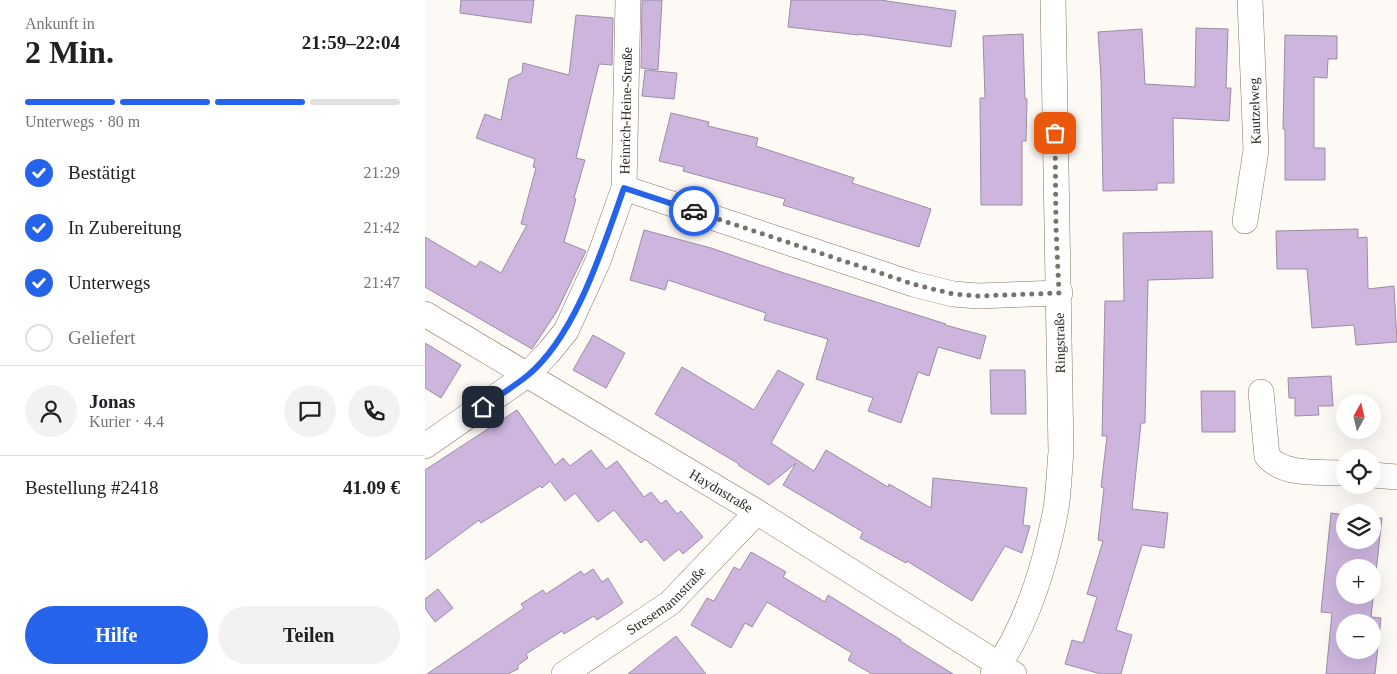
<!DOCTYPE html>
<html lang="de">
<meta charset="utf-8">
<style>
body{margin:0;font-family:Georgia,serif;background:#f2f2f2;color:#202124;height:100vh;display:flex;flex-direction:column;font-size:19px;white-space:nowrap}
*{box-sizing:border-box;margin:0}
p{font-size:16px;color:#757577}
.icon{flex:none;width:28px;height:28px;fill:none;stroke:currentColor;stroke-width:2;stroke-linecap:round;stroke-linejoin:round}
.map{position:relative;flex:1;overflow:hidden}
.sheet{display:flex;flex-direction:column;background:#fff;width:425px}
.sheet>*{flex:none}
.needle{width:32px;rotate:8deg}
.tools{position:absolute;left:911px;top:394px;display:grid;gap:10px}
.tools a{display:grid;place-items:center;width:45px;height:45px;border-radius:50%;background:#fff;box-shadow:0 5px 20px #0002;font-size:25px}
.pin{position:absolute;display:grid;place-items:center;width:42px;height:42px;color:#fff;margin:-21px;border-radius:10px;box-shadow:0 2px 8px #0006}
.courier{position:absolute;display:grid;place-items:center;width:50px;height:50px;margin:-25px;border:4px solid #2563eb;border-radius:50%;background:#fff;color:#222;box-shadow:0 1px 6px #0007}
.head em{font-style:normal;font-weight:700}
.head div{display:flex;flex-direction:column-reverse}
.head{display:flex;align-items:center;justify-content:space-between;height:85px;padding:0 25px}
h1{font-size:32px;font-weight:700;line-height:38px}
.bar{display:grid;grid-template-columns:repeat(4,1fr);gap:8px 5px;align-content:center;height:60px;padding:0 25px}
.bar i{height:6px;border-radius:4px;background:#e0e0e0}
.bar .current{background:#2563eb}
.bar p{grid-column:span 4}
.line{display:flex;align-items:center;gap:12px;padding:0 25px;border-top:1px solid #e0e0e0}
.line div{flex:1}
.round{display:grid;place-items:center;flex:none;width:52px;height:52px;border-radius:26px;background:#f2f2f2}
ol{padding:0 25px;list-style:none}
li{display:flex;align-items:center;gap:15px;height:55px}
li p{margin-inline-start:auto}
li .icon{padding:5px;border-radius:50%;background:#2563eb;color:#fff;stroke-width:4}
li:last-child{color:#757577}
li i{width:28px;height:28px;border:2px solid #e0e0e0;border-radius:50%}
.action{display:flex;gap:10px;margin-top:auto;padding:10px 25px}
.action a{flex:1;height:58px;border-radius:30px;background:#2563eb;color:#fff;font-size:20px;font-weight:700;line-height:58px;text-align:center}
.action a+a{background:#f2f2f2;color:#202124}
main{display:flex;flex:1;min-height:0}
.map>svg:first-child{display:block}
</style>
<main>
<section class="sheet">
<div class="head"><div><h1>2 Min.</h1><p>Ankunft in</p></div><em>21:59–22:04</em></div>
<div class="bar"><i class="current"></i><i class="current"></i><i class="current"></i><i></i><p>Unterwegs · 80 m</p></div>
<ol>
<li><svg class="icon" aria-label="check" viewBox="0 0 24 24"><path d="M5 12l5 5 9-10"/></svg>Bestätigt<p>21:29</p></li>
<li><svg class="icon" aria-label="check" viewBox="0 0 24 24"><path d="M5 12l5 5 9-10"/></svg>In Zubereitung<p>21:42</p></li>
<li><svg class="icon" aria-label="check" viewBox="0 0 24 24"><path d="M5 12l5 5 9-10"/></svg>Unterwegs<p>21:47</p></li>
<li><i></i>Geliefert</li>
</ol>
<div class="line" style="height:90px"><a class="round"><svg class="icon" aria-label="person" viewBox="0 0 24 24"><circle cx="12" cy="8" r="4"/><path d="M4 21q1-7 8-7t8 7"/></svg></a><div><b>Jonas</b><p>Kurier · 4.4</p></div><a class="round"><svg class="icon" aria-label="chat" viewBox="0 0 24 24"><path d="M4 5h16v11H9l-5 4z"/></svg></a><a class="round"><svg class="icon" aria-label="phone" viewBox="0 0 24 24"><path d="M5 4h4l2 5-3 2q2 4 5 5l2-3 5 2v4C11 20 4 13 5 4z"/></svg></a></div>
<div class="line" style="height:65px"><div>Bestellung #2418</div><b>41.09 €</b></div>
<div class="action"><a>Hilfe</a><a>Teilen</a></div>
</section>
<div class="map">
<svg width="972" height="674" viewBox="0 0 972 674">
<rect width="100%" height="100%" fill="#fdfaf5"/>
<path fill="#cdb5de" stroke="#9a8da4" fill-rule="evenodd" d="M 36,0 L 109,0 L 106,23 L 35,13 Z
M 217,0 L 237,0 L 233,70 L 216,68 Z
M 366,0 L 455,0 L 531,11 L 526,47 L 434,34 L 434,35 L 363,27 Z
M 151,15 L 188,18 L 187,65 L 174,64 L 151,158 L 160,160 L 149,198 L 151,199 L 139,242 L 161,251 L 132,311 L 107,349 L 0,287 L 0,237 L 51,267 L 55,261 L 76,273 L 102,225 L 96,224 L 111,168 L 108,167 L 110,159 L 51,138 L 60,114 L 76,120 L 84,79 L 97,73 L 98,63 L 144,75 Z
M 771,28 L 803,29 L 801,88 L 806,88 L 804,121 L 748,118 L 749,183 L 732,183 L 732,190 L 678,191 L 676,78 L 673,32 L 717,29 L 720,84 L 770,87 Z
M 598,34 L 600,99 L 602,99 L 601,141 L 597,141 L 597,205 L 556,205 L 555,98 L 560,98 L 558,36 Z
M 860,35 L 912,36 L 912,59 L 903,59 L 902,78 L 889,77 L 889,148 L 900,148 L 900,180 L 860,180 L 860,129 L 858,129 Z
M 220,70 L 252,73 L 249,99 L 217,96 Z
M 246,113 L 284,122 L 283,126 L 333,138 L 331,146 L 429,178 L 427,183 L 506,209 L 494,247 L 358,205 L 360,199 L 258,171 L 259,167 L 234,161 Z
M 933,229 L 933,238 L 942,237 L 943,289 L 969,286 L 972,342 L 931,345 L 929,325 L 887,328 L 882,269 L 852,269 L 851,231 Z
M 219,230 L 286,248 L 359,273 L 521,324 L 520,325 L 561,336 L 555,359 L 513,347 L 504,376 L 493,372 L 476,423 L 443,411 L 448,398 L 391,379 L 403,339 L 339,320 L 341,313 L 243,280 L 240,290 L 205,280 Z
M 787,231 L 788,278 L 723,280 L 720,423 L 716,423 L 707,509 L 743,513 L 739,548 L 717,545 L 691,630 L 707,635 L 696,674 L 676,674 L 640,664 L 647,640 L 658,643 L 672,597 L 662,594 L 678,541 L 673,540 L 679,488 L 676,487 L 682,436 L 677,436 L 680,301 L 699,301 L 698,233 Z
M 168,335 L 200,353 L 181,388 L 148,370 Z
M 0,343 L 36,365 L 16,398 L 0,388 Z
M 257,367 L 329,410 L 353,370 L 379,384 L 346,443 L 389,471 L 401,450 L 463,487 L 464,484 L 506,508 L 508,478 L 602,488 L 598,525 L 605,526 L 597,553 L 580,546 L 547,601 L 482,561 L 481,563 L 435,538 L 438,532 L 358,485 L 371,463 L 344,485 L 313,465 L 314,464 L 230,414 Z
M 565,370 L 600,370 L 601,414 L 566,414 Z
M 906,376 L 908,406 L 893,406 L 894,415 L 870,416 L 870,398 L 864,398 L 863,378 Z
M 776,391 L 810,391 L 810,432 L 777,432 Z
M 92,410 L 130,465 L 138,458 L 145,466 L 166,450 L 181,469 L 192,461 L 219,497 L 226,492 L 236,504 L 241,500 L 252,514 L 256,511 L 278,537 L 258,554 L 254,549 L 239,561 L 221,539 L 216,543 L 189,510 L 173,522 L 150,493 L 140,501 L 125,481 L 117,488 L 115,486 L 56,523 L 54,520 L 0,560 L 0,470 Z
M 906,513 L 920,515 L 920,540 L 948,540 L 948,518 L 957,518 L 946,617 L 956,618 L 950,674 L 901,674 L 907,613 L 896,612 ZM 920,568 L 948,568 L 948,595 L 920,595 ZM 920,622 L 948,622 L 948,650 L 920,650 Z
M 326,552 L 361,572 L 358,577 L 400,602 L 403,595 L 476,640 L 475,641 L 528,674 L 447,674 L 423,660 L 427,653 L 342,602 L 327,627 L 320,623 L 306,648 L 266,625 L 282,598 L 289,601 L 309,567 L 315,570 Z
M 168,569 L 177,582 L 183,578 L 198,603 L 172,620 L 169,616 L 139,634 L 137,631 L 101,654 L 103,658 L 93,665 L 93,669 L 83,674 L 2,674 L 99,608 L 96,604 L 118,590 L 121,594 L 156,571 L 159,575 Z
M 13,589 L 28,608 L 10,622 L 0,608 L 0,599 Z
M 251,636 L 281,674 L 203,674 L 228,654 Z"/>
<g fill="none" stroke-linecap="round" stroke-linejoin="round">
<g stroke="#85755f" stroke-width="26">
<g id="street">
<path d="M 199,188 L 488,284 L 528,294 L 553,296 L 635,293"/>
<path d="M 820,221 L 831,150 L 825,0"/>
<path id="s1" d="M 0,314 L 332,512 L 589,674"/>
<path d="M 836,392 L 842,456 C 858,476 896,472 920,473"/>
<path id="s2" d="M 0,446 L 102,375 L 124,352 L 141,331 L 173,261 L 199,188 L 203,0"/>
<path d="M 948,475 L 972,477"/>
<path id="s3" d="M 139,674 L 245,603 L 332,512"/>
<path d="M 568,674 C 601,627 619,570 630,514 C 634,494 634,472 636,452 L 628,0"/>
</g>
</g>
<use href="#street" stroke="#fff" stroke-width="25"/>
</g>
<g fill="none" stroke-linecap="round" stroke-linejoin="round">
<path stroke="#77726a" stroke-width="5" stroke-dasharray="0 9" d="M 269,211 L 488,284 L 528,294 L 553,296 L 634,293 L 631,228 L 630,133"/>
<path stroke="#2563eb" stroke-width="6" d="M 58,407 C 72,397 88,387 102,376 C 151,336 178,247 199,188 L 269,211"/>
</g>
<g text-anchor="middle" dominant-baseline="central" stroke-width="5" stroke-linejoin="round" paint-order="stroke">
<g font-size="14" fill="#2f281f" stroke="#fff">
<text stroke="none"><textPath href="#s2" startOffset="415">Heinrich-Heine-Straße</textPath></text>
<text transform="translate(830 111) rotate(-92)">Kautzelweg</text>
<text transform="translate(635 343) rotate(-91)">Ringstraße</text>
<text stroke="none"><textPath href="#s1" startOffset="345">Haydnstraße</textPath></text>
<text stroke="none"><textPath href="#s3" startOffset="126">Stresemannstraße</textPath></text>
</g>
</g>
</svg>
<div class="tools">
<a><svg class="needle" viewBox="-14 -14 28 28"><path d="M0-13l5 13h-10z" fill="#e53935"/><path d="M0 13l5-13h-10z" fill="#757577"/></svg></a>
<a><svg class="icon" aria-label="locate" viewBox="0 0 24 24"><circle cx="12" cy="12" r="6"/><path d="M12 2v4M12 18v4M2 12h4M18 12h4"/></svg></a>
<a><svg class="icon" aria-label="layers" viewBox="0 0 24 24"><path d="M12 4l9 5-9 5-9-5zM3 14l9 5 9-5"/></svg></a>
<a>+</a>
<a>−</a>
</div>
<div class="pin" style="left:630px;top:133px;background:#ea580c"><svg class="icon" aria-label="bag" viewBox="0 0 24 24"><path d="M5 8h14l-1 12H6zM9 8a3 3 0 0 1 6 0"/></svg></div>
<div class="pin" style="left:58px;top:407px;background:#1f2937"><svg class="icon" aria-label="home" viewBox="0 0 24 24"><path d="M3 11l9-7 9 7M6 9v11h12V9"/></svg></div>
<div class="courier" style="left:269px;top:211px"><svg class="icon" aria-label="car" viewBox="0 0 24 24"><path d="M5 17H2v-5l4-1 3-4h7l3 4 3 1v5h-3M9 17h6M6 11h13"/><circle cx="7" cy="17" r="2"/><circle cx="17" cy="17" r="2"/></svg></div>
</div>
</main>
